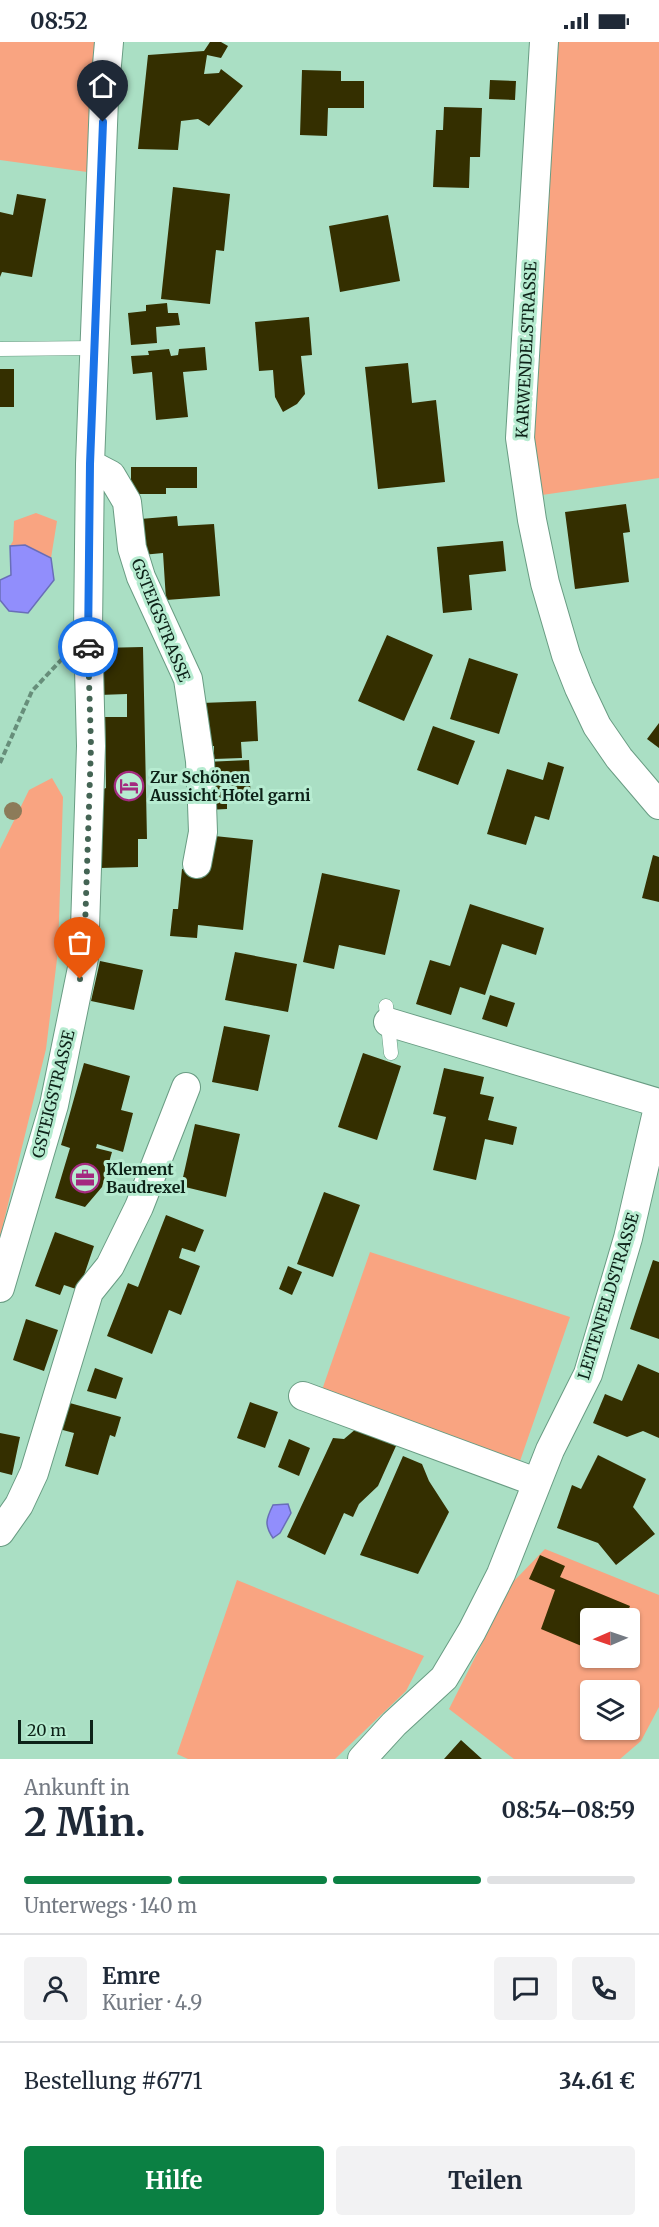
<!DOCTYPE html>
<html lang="de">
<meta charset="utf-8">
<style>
body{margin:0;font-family:Merriweather,serif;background:#f2f2f3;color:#1f2937;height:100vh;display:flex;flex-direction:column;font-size:22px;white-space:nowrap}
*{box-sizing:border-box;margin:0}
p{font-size:20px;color:#747a83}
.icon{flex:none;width:33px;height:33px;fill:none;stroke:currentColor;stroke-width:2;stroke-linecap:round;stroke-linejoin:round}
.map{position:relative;height:1717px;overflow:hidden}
.sheet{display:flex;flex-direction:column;background:#fff;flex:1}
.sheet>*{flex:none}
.needle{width:39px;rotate:268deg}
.buttons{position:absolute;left:580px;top:1566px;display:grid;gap:12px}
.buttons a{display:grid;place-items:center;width:60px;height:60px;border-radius:6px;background:#fff;box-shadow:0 2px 4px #0004;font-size:30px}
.scale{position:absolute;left:18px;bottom:15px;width:75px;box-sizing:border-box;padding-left:6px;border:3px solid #0d2218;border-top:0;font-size:16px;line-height:21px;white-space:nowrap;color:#0d2218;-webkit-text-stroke:4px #b7ecd1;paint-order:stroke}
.pin{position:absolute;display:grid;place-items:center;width:51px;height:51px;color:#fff;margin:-62px -26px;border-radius:50% 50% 50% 0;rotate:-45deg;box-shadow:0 0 6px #0007}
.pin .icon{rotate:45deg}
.courier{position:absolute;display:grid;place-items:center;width:60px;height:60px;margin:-30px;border:4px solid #1a73e8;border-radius:50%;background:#fff;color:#222;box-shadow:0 2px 8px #0007}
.head em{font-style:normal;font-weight:700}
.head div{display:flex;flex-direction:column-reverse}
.head{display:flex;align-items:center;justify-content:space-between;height:102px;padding:0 24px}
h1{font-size:39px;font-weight:700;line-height:45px}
.bar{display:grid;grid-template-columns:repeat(4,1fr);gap:9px 6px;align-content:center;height:72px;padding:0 24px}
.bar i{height:8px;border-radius:4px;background:#e0e1e3}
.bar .current{background:#0b8043}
.bar p{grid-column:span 4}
.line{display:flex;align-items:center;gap:15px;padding:0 24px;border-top:2px solid #e0e1e3}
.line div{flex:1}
.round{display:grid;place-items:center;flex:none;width:63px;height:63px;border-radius:6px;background:#f2f2f3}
.cta{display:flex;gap:12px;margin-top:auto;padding:12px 24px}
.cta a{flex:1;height:69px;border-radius:6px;background:#0b8043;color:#fff;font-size:24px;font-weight:700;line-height:69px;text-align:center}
.cta a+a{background:#f2f2f3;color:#1f2937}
.status{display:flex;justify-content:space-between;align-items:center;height:42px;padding:0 30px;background:#fff;direction:ltr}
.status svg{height:16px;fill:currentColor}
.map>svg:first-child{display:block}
</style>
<div class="status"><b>08:52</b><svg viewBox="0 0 49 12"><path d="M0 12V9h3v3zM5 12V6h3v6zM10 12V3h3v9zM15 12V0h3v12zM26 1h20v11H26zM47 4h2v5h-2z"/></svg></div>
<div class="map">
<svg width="659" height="1717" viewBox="0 0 659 1717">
<rect width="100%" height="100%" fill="#aadfc4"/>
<path fill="#f9a481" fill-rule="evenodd" d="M 0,0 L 102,0 L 87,130 L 0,118 Z
M 551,0 L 659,0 L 659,436 L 542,453 L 532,396 Z
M 36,471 L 57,479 L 51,516 L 25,503 L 10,504 L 13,499 L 14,479 Z
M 52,736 L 63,755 L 58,909 L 46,1007 L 0,1195 L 0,807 L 29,748 Z
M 370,1210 L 570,1275 L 520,1419 L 322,1348 Z
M 545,1507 L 659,1553 L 659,1665 L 641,1699 L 620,1717 L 514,1717 L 449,1667 L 513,1540 ZM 591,1576 L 630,1576 L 630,1616 L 591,1616 ZM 591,1648 L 630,1648 L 630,1688 L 591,1688 Z
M 237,1538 L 424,1614 L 406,1649 L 335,1717 L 188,1717 L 177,1712 Z"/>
<path fill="#918efc" stroke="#696eb8" stroke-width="1.5" d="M 25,503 L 51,516 L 54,538 L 28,571 L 9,569 L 0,558 L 0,538 L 11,533 L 10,504 Z
M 288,1462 L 291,1471 L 280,1491 L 273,1496 C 264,1483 266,1477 273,1463 Z"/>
<path fill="#342f00" d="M 210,0 L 221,0 L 228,4 L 221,16 L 207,13 L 204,32 L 219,31 L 221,27 L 243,44 L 209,84 L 198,77 L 181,79 L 178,108 L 138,107 L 148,13 L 204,9 Z
M 302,28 L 341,29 L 341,39 L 364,39 L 364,66 L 328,66 L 327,94 L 300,93 Z
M 490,38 L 516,39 L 515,58 L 489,57 Z
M 444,65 L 482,66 L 480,115 L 470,115 L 469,146 L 433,145 L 436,88 L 443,88 Z
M 173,145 L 230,152 L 224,209 L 216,208 L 210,262 L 161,257 Z
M 17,152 L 46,157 L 32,235 L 2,230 L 0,235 L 0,170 L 13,173 Z
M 388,173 L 400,239 L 340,250 L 329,184 Z
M 167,261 L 168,271 L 178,271 L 180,283 L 156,285 L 157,301 L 131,303 L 128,271 L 146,269 L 146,263 Z
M 309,275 L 312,313 L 301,314 L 305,352 L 297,362 L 283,370 L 275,355 L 273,328 L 259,329 L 255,280 Z
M 205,305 L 207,328 L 183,330 L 188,375 L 156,378 L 152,330 L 133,332 L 131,314 L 149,313 L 148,309 L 169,307 L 171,314 L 178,313 L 179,307 Z
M 408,321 L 412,361 L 436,358 L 445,440 L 378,447 L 365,325 Z
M 0,327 L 14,327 L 14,365 L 0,365 Z
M 131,425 L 197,425 L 197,446 L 166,446 L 166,452 L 131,452 Z
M 626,462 L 630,490 L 623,491 L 629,540 L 575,547 L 565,470 Z
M 177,474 L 178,484 L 214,482 L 220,554 L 166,558 L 163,511 L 142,513 L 140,477 Z
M 503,499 L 506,529 L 469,533 L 472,568 L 443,571 L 437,505 Z
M 387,593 L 433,613 L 404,679 L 358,659 Z
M 143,605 L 147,797 L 138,797 L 138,825 L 100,826 L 99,749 L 106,746 L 105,675 L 127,675 L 127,652 L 99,653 L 99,606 Z
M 469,616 L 518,632 L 499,692 L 450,677 Z
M 256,659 L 258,699 L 241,700 L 242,716 L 214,717 L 214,704 L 203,705 L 201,661 Z
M 659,681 L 659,706 L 647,697 Z
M 433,684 L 475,699 L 458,743 L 417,728 Z
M 249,718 L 251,760 L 227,761 L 227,767 L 207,768 L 205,720 Z
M 548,720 L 564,725 L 549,778 L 535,774 L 526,803 L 487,792 L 507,727 L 543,738 Z
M 205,793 L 253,798 L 243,888 L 198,883 L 197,896 L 170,894 L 173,867 L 178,867 L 182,827 L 202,828 Z
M 653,813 L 659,815 L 659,860 L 642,856 Z
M 322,831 L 400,848 L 385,913 L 339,903 L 334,927 L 303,920 Z
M 470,862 L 544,886 L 536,913 L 502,902 L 485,953 L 460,945 L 451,973 L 416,962 L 430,918 L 450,924 Z
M 235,910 L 297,922 L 288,970 L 225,958 Z
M 100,919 L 143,928 L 134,968 L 91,959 Z
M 490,953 L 515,961 L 507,985 L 482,977 Z
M 224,984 L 270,993 L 258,1049 L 212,1040 Z
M 363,1011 L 401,1024 L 377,1098 L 338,1085 Z
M 84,1021 L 130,1034 L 121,1068 L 133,1071 L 123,1110 L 97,1102 L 96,1106 L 112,1110 L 102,1145 L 85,1165 L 55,1156 L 70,1106 L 61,1103 Z
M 444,1026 L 484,1035 L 480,1052 L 494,1055 L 488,1078 L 517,1085 L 513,1103 L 485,1097 L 476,1138 L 433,1128 L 446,1075 L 433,1072 Z
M 195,1082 L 240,1092 L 226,1155 L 181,1144 Z
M 324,1150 L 360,1163 L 333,1235 L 297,1222 Z
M 166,1173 L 204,1188 L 195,1210 L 182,1206 L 179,1216 L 200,1224 L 181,1273 L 169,1268 L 152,1312 L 107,1294 L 128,1241 L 138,1245 Z
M 55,1190 L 94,1204 L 79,1248 L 64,1243 L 60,1253 L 35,1244 Z
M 653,1218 L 659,1220 L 659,1297 L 630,1287 Z
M 288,1224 L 302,1230 L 292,1253 L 279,1247 Z
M 26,1277 L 58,1288 L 44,1329 L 13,1318 Z
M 638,1322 L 659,1331 L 659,1396 L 643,1389 L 627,1395 L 593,1381 L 605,1352 L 622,1359 Z
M 95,1326 L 123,1336 L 116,1357 L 87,1349 Z
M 66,1360 L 121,1375 L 115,1395 L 110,1393 L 98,1433 L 65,1424 L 74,1391 L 59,1387 Z
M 250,1360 L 278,1370 L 265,1406 L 237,1396 Z
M 357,1386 L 396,1404 L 378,1444 L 359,1462 L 353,1475 L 344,1471 L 325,1513 L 287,1495 L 333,1396 L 344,1397 Z
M 0,1391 L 20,1395 L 12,1433 L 0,1430 Z
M 289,1397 L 310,1406 L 299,1434 L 278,1425 Z
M 598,1413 L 646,1437 L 633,1465 L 655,1492 L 616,1523 L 598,1501 L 557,1486 L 572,1443 L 581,1447 Z
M 403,1414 L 422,1422 L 429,1439 L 449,1470 L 418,1532 L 360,1513 Z
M 540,1513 L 565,1524 L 560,1535 L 630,1564 L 625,1576 L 591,1576 L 591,1608 L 541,1587 L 555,1548 L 529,1537 Z
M 461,1698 L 482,1717 L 444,1717 Z"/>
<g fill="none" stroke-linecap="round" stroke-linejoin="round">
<g stroke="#699c83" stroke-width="15">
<path id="lane" d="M 0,307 L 94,306
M 386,964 L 391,1011"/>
</g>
<g stroke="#699c83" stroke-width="30">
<path id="street" d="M 544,0 L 520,396 L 532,478 L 545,541 L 566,613 L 579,646 L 597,684 L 619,716 L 659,763
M 90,422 L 111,433 L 127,460 L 132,506 L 141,535 L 188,637 L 200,719 L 202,762 L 203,790 L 197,822
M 388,980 L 659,1061
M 0,1246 L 54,1063 L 84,916 L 91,704 L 88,588 L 90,422 L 104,57 L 109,0
M 303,1354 L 536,1440
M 0,1490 L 19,1463 L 34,1431 L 89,1250 L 110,1224 L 139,1165 L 186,1045
M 362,1717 L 394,1682 L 444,1636 L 472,1589 L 501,1532 L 550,1408 L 588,1332 L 628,1196 L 659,1061"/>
</g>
<path stroke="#678e7a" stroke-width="4" stroke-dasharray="6 3" stroke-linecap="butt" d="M 0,721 L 32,649 L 62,617"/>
<use href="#lane" stroke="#fff" stroke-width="14"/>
<use href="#street" stroke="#fff" stroke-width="28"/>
</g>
<circle fill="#8c7b59" cx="13" cy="769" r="9"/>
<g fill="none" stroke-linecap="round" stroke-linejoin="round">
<path stroke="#446454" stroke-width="6" stroke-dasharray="0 10.8" d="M 80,937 L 84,916 L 91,704 L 88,605"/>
<path stroke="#1a73e8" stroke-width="8" d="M 88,605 L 90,422 L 103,80"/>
</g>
<defs>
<g id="hotel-ring" transform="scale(1.5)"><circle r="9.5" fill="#b7ecd1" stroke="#a42a7f" stroke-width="1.5"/><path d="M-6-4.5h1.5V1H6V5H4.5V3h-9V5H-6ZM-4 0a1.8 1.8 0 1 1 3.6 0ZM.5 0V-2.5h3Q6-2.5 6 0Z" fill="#a42a7f"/></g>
<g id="office-ring" transform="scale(1.5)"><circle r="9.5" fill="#b7ecd1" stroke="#a42a7f" stroke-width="1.5"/><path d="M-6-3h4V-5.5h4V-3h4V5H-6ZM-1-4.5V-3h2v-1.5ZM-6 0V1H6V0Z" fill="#a42a7f"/></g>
</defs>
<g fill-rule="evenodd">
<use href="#hotel-ring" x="129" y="744"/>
<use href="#office-ring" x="85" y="1136"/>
</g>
<g text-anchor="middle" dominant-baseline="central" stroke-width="6" stroke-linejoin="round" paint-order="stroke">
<g font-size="16" fill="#0d2218" stroke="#b7ecd1">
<text transform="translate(526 308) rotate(-87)">KARWENDELSTRASSE</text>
<text transform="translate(161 578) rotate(68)">GSTEIGSTRASSE</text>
<text transform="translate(53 1052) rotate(-76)">GSTEIGSTRASSE</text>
<text transform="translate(608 1254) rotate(-73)">LEITENFELDSTRASSE</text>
</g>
<g font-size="16" font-weight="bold" fill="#0d2218" stroke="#b7ecd1" text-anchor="start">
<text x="150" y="735">Zur Schönen<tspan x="150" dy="18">Aussicht Hotel garni</tspan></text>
<text x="106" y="1127">Klement<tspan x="106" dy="18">Baudrexel</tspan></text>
</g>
</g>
</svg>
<div class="buttons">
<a><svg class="needle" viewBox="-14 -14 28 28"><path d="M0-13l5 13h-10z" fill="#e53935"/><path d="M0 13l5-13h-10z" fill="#747a83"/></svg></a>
<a><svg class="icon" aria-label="layers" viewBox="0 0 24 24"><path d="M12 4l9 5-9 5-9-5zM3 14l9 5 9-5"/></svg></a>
</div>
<div class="scale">20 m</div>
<div class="pin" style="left:80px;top:937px;background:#ea580c"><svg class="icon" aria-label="bag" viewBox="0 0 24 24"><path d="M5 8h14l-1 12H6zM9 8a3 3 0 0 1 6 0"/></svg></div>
<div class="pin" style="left:103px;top:80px;background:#1f2937"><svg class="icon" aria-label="home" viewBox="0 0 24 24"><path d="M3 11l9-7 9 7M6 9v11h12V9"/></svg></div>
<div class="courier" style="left:88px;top:605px"><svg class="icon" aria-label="car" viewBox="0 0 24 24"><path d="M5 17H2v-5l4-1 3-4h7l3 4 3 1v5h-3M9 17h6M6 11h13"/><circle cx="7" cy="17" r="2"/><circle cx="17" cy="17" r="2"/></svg></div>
</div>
<section class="sheet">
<div class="head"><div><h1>2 Min.</h1><p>Ankunft in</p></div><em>08:54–08:59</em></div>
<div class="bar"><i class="current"></i><i class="current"></i><i class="current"></i><i></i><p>Unterwegs · 140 m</p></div>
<div class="line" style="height:108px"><a class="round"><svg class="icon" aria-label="person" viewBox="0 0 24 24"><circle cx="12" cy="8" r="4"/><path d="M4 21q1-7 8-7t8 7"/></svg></a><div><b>Emre</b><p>Kurier · 4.9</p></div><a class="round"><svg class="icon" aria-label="chat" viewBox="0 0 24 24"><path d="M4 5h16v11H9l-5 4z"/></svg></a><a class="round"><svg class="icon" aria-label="phone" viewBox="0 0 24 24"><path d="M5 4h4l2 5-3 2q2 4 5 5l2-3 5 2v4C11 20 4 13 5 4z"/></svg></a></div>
<div class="line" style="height:78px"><div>Bestellung #6771</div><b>34.61 €</b></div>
<div class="cta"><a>Hilfe</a><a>Teilen</a></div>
</section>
